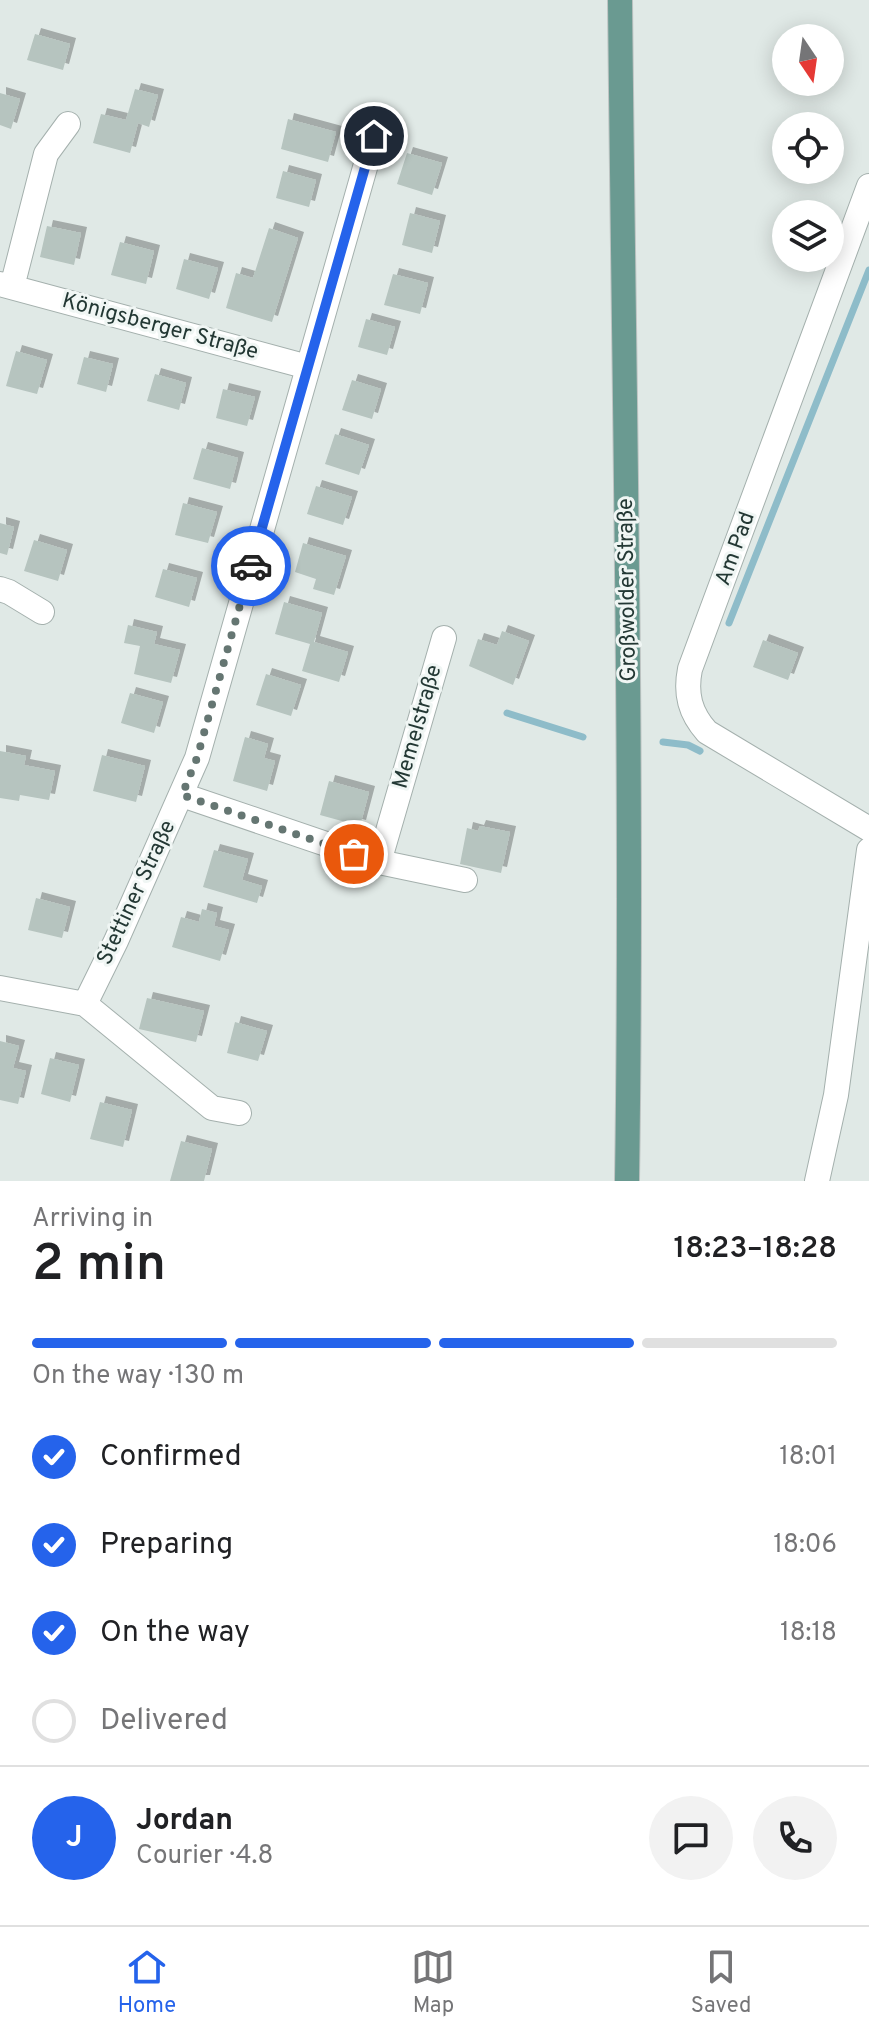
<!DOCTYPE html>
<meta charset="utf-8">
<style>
body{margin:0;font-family:Overpass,sans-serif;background:#f2f2f2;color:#202124;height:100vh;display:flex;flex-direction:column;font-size:30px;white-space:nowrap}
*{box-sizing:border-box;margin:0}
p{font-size:26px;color:#757577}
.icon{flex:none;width:44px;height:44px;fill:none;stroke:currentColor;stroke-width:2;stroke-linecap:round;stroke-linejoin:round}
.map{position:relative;height:1181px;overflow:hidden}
.drawer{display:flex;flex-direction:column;background:#fff;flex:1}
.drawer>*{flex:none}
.needle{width:52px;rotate:167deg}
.tools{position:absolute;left:772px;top:24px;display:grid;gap:16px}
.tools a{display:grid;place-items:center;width:72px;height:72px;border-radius:50%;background:#fff;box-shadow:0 4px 20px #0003;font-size:40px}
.pin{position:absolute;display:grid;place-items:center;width:68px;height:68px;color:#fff;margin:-34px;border:4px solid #fff;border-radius:50%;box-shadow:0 2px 8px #0007}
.courier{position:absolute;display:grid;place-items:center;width:80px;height:80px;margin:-40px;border:6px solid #2563eb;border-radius:50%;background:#fff;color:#222;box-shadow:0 2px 10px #0007}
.summary em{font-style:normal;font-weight:600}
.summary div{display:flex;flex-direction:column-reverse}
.summary{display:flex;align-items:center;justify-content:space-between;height:136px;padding:0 32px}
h1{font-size:52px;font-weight:600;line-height:60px}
.bar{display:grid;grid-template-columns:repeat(4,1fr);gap:12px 8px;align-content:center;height:96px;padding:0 32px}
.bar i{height:10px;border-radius:6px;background:#e0e0e0}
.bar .active{background:#2563eb}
.bar p{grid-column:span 4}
.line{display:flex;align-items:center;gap:20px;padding:0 32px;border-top:2px solid #e0e0e0}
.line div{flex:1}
.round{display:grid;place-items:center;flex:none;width:84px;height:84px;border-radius:42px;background:#f2f2f2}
ol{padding:0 32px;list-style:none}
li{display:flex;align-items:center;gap:24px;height:88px}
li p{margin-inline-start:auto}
li .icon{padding:8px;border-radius:50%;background:#2563eb;color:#fff;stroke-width:4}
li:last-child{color:#757577}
li i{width:44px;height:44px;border:4px solid #e0e0e0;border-radius:50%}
.tabs{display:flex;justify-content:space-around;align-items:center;height:112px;border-top:2px solid #e0e0e0;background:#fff;font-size:22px;color:#757577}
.tabs a{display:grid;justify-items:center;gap:4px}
.tabs .active{color:#2563eb}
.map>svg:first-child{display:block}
</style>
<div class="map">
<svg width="869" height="1181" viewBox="0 0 869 1181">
<defs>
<filter id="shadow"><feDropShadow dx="6" dy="-6" stdDeviation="0" flood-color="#0004"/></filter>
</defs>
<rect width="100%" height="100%" fill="#e0e9e6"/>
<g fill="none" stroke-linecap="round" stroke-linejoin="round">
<path stroke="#8ebcc9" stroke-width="7" d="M 729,623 L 869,270
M 507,713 L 583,737
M 663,742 L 688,745 L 700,751"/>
</g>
<path fill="#b6c4bf" filter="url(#shadow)" d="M 35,34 L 70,44 L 63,70 L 27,60 Z
M 135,89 L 158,95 L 149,127 L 138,123 L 130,153 L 93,143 L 101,114 L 126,120 Z
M 0,93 L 20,99 L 11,129 L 0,125 Z
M 288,119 L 336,132 L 328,162 L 281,149 Z
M 407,153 L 442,163 L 432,195 L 397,184 Z
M 283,171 L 316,180 L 309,207 L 276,198 Z
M 410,213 L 440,221 L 432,253 L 402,245 Z
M 47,226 L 81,233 L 74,265 L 40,257 Z
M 269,228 L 298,238 L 272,322 L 226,308 L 236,273 L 253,278 Z
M 120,242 L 154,251 L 146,284 L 111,275 Z
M 184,259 L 218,268 L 209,299 L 176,289 Z
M 393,274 L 428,283 L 420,314 L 384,305 Z
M 366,319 L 395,327 L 387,355 L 358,347 Z
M 16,351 L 47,360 L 37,394 L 6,386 Z
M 84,357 L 113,364 L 106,392 L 77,384 Z
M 155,374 L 186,383 L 179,410 L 147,401 Z
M 352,380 L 381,389 L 372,419 L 342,410 Z
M 223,389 L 255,397 L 247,426 L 216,418 Z
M 335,434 L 369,445 L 359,475 L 325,464 Z
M 202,448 L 238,458 L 230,489 L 193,479 Z
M 316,486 L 352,497 L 343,525 L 307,514 Z
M 183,503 L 217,512 L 208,543 L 175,535 Z
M 0,523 L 14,527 L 7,555 L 0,553 Z
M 34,540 L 67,550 L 58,581 L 24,571 Z
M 303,543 L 346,556 L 334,595 L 313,589 L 316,579 L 295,572 Z
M 163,569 L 197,578 L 189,607 L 155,597 Z
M 284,602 L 322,613 L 314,642 L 348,652 L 339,682 L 302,671 L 310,644 L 275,634 Z
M 128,625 L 157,632 L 154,644 L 180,650 L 171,683 L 134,674 L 140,646 L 124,643 Z
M 502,631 L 529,641 L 513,685 L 469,666 L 478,639 L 497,645 Z
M 763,640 L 798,653 L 788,680 L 753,667 Z
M 266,674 L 301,685 L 291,716 L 256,705 Z
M 130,693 L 163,702 L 154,733 L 121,723 Z
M 245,737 L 268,744 L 264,758 L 275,761 L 267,791 L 233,781 Z
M 0,751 L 26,756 L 24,765 L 55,771 L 49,800 L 20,795 L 19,801 L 0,798 Z
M 102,755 L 145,766 L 136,802 L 93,791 Z
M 329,781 L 369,792 L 360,826 L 320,815 Z
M 480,826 L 510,832 L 501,873 L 460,864 L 467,828 L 478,831 Z
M 214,850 L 248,859 L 242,880 L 262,886 L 257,903 L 203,887 Z
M 36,898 L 70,907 L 62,938 L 28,930 Z
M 202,909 L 217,913 L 214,926 L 229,930 L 220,961 L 172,947 L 181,917 L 199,922 Z
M 147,998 L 204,1011 L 196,1042 L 139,1029 Z
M 235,1022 L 267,1031 L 258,1061 L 227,1053 Z
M 0,1041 L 19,1046 L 13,1068 L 26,1071 L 18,1104 L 0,1100 Z
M 50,1058 L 79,1065 L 70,1102 L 41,1094 Z
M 100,1102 L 132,1110 L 123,1147 L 90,1139 Z
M 181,1141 L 212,1149 L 204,1181 L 170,1181 Z"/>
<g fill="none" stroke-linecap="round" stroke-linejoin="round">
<g stroke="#a4b0ad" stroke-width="26">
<path id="minor" d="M 869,186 L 690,669 C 685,694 690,713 707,732 L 869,829
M 0,284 L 308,367
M 12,287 L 46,154 L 68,124
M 0,589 L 9,592 L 42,612
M 182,795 L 379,862 L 465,880
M 379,862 L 444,638
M 0,988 L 85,1004 L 212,1108 L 239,1113
M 85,1004 L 116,941 L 197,758 L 374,136
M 817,1181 L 836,1095 L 869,850"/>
</g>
<g stroke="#bdc3c2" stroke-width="26">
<path id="major" d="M 620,0 C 624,394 633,787 627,1181"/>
</g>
<use href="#minor" stroke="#fff" stroke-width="24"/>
<use href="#major" stroke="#6a9a91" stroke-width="24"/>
</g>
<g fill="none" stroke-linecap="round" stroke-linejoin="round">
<path stroke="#657672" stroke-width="8" stroke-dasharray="0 14.4" d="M 251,566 L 197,758 L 182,795 L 354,854"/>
<path stroke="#2563eb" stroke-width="10" d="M 251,566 L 374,136"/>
</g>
<g text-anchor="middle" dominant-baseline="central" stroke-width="6" stroke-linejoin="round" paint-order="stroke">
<g font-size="22" fill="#233834" stroke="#f0f6f4">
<text transform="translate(160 327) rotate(15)">Königsberger Straße</text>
<text transform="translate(736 549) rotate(-70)">Am Pad</text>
<text transform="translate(628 590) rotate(-91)">Großwolder Straße</text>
<text transform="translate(418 727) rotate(-74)">Memelstraße</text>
<text transform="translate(137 893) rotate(-65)">Stettiner Straße</text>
</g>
</g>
</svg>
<div class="tools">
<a><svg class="needle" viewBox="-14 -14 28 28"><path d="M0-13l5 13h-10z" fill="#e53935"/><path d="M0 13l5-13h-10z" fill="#757577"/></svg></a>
<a><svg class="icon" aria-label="locate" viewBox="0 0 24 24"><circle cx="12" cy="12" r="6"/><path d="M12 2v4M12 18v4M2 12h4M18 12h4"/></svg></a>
<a><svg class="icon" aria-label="layers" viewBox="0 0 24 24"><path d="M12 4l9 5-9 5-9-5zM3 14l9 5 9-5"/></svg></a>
</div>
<div class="pin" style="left:354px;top:854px;background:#ea580c"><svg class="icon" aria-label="bag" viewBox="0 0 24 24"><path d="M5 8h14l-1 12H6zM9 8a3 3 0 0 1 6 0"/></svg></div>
<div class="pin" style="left:374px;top:136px;background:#1f2937"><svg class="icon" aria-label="home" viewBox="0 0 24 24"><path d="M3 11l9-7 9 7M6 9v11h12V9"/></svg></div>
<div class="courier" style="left:251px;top:566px"><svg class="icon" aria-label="car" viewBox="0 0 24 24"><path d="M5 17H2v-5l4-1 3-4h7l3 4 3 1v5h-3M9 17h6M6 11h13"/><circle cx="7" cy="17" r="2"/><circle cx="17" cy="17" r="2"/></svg></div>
</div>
<section class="drawer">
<div class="summary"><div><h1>2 min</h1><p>Arriving in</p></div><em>18:23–18:28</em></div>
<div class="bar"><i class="active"></i><i class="active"></i><i class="active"></i><i></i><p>On the way · 130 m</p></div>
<ol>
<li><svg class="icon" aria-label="check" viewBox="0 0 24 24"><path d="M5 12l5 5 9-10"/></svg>Confirmed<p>18:01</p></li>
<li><svg class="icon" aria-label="check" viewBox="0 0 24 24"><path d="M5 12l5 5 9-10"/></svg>Preparing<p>18:06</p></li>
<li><svg class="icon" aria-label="check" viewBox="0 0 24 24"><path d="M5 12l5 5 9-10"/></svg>On the way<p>18:18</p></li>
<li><i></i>Delivered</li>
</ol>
<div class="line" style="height:144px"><b class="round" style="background:#2563eb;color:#fff">J</b><div><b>Jordan</b><p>Courier · 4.8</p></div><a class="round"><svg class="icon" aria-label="chat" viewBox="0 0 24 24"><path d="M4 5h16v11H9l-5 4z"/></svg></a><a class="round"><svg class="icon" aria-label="phone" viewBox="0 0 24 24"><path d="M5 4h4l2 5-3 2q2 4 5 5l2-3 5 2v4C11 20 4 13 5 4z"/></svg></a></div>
</section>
<nav class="tabs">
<a class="active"><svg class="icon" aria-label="home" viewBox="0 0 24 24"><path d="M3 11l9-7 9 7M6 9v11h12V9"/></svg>Home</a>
<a><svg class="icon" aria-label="map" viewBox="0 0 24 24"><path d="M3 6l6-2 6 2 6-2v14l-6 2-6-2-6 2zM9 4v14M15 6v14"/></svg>Map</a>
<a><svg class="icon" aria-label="saved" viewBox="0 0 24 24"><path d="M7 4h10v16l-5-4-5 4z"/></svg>Saved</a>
</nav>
